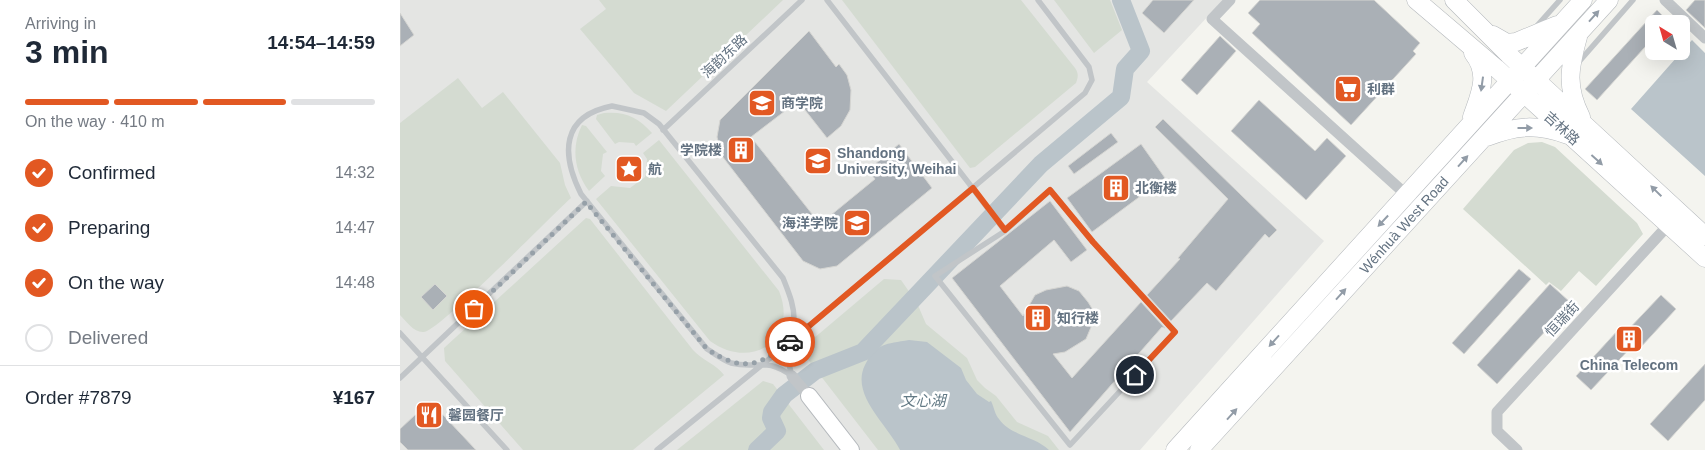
<!DOCTYPE html>
<meta charset="utf-8">
<style>
body{margin:0;font-family:Arial,"Noto Sans SC",sans-serif;background:#f6f6f7;color:#1f2937;height:100vh;display:flex;flex-direction:column;font-size:19px;white-space:nowrap}
*{box-sizing:border-box;margin:0}
p{font-size:16px;color:#747a83}
.icon{flex:none;width:28px;height:28px;fill:none;stroke:currentColor;stroke-width:2;stroke-linecap:round;stroke-linejoin:round}
.map{position:relative;flex:1;overflow:hidden}
.drawer{display:flex;flex-direction:column;background:#fff;width:400px}
.drawer>*{flex:none}
.needle{width:32px;rotate:323deg}
.controls{position:absolute;left:1245px;top:15px;display:grid;gap:10px}
.controls a{display:grid;place-items:center;width:45px;height:45px;border-radius:8px;background:#fff;box-shadow:0 5px 20px #0002;font-size:25px}
.pin{position:absolute;display:grid;place-items:center;width:42px;height:42px;color:#fff;margin:-21px;border:2px solid #fff;border-radius:50%;box-shadow:0 1px 5px #0007}
.courier{position:absolute;display:grid;place-items:center;width:50px;height:50px;margin:-25px;border:4px solid #e25822;border-radius:50%;background:#fff;color:#222;box-shadow:0 1px 6px #0007}
.headline em{font-style:normal;font-weight:700}
.headline div{display:flex;flex-direction:column-reverse}
.headline{display:flex;align-items:center;justify-content:space-between;height:85px;padding:0 25px}
h1{font-size:32px;font-weight:700;line-height:38px}
.bar{display:grid;grid-template-columns:repeat(4,1fr);gap:8px 5px;align-content:center;height:60px;padding:0 25px}
.bar i{height:6px;border-radius:4px;background:#e0e1e3}
.bar .selected{background:#e25822}
.bar p{grid-column:span 4}
.line{display:flex;align-items:center;gap:12px;padding:0 25px;border-top:1px solid #e0e1e3}
.line div{flex:1}
ol{padding:0 25px;list-style:none}
li{display:flex;align-items:center;gap:15px;height:55px}
li p{margin-inline-start:auto}
li .icon{padding:5px;border-radius:50%;background:#e25822;color:#fff;stroke-width:4}
li:last-child{color:#747a83}
li i{width:28px;height:28px;border:2px solid #e0e1e3;border-radius:50%}
main{display:flex;flex:1;min-height:0}
.map>svg:first-child{display:block}
</style>
<main>
<section class="drawer">
<div class="headline"><div><h1>3 min</h1><p>Arriving in</p></div><em>14:54–14:59</em></div>
<div class="bar"><i class="selected"></i><i class="selected"></i><i class="selected"></i><i></i><p>On the way · 410 m</p></div>
<ol>
<li><svg class="icon" aria-label="check" viewBox="0 0 24 24"><path d="M5 12l5 5 9-10"/></svg>Confirmed<p>14:32</p></li>
<li><svg class="icon" aria-label="check" viewBox="0 0 24 24"><path d="M5 12l5 5 9-10"/></svg>Preparing<p>14:47</p></li>
<li><svg class="icon" aria-label="check" viewBox="0 0 24 24"><path d="M5 12l5 5 9-10"/></svg>On the way<p>14:48</p></li>
<li><i></i>Delivered</li>
</ol>
<div class="line" style="height:65px"><div>Order #7879</div><b>¥167</b></div>
</section>
<div class="map">
<svg width="1305" height="450" viewBox="0 0 1305 450">
<rect width="100%" height="100%" fill="#f4f4ef"/>
<path fill="#e4e5e3" d="M 0,0 L 823,0 L 747,82 L 924,241 L 740,450 L 0,450 Z"/>
<path fill="#d4dbd1" d="M 199,0 L 383,0 L 266,111 L 234,93 L 180,29 L 206,9 Z
M 442,0 L 621,0 L 675,68 C 679,74 678,77 676,83 L 575,167 L 570,168 Z
M 654,0 L 710,0 L 722,30 L 694,53 Z
M 58,78 L 82,108 L 103,92 L 160,163 L 165,185 L 171,198 C 151,216 40,330 24,332 C 14,333 7,322 0,315 L 0,123 Z
M 204,113 C 225,111 238,117 252,133 L 236,146 L 234,143 L 219,142 L 215,144 L 196,119 L 197,115 Z
M 182,125 L 186,126 L 207,152 L 203,154 L 201,171 L 205,176 L 189,191 C 174,171 171,147 182,125 Z
M 259,140 L 379,291 C 399,340 351,371 310,341 L 196,199 L 211,186 L 230,188 L 245,177 L 247,159 L 243,153 Z
M 1142,142 L 1155,147 L 1237,223 L 1243,234 L 1196,286 L 1179,271 L 1161,291 L 1149,282 L 1146,285 L 1063,209 L 1114,150 L 1128,143 Z
M 186,218 L 190,219 L 293,350 C 302,360 317,365 324,375 L 233,450 L 123,450 L 45,361 L 44,348 Z
M 484,279 L 501,280 L 517,303 L 526,324 L 567,358 L 577,380 L 585,388 L 596,396 L 617,422 L 648,436 L 659,450 L 478,450 L 403,353 L 407,344 Z
M 363,381 L 373,384 L 424,450 L 277,450 Z"/>
<path fill="#bac4ca" d="M 1292,40 L 1305,53 L 1305,176 L 1231,109 Z
M 509,340 L 527,342 L 561,368 L 566,380 L 577,394 L 589,402 L 591,401 C 594,407 595,415 599,419 C 611,436 635,436 649,450 L 500,450 C 488,425 450,395 465,365 C 476,343 486,344 509,340 Z"/>
<g fill="none" stroke-linecap="round" stroke-linejoin="round">
<path stroke="#bac4ca" stroke-width="18" d="M 357,450 L 377,431 L 371,418 L 372,412 L 384,395 L 415,371 L 463,352 L 641,164 L 721,97 L 725,69 L 741,51 L 721,0"/>
</g>
<path fill="#aab0b6" stroke="#d5d5d2" d="M 753,0 L 794,0 L 764,33 L 742,13 Z
M 860,0 L 974,0 L 1020,43 L 1013,51 L 1016,54 L 951,125 L 852,33 L 860,24 L 848,13 Z
M 1295,0 L 1305,0 L 1305,28 L 1286,10 Z
M 1257,10 L 1271,24 L 1254,24 L 1254,37 L 1197,100 L 1185,89 Z
M 0,13 L 14,35 L 0,46 Z
M 409,31 L 436,67 L 439,64 L 447,75 L 451,90 L 450,110 L 441,126 L 427,138 L 398,101 L 351,137 L 420,224 L 475,179 L 468,170 L 499,144 L 532,188 L 437,266 L 420,269 L 403,261 L 322,156 L 317,137 L 320,120 Z
M 820,36 L 836,51 L 797,95 L 781,80 Z
M 859,100 L 915,151 L 927,138 L 946,156 L 906,200 L 831,131 Z
M 763,119 L 877,230 L 869,238 L 865,234 L 816,291 L 807,283 L 771,321 L 747,295 L 780,259 L 778,258 L 828,199 L 755,127 Z
M 711,133 L 718,142 L 674,174 L 668,166 Z
M 741,144 L 765,178 L 692,232 L 667,198 Z
M 650,201 L 687,250 L 671,262 L 654,240 L 600,286 L 623,316 L 635,295 L 646,290 L 667,286 L 679,291 L 688,302 L 693,310 L 694,320 L 686,339 L 665,352 L 653,354 L 672,378 L 741,302 L 765,328 L 762,327 L 670,432 L 552,278 Z
M 1119,269 L 1131,279 L 1064,354 L 1052,343 Z
M 35,284 L 47,296 L 33,310 L 21,297 Z
M 1150,284 L 1171,303 L 1097,384 L 1077,365 Z
M 1261,295 L 1276,309 L 1240,348 L 1235,343 L 1191,390 L 1176,376 L 1219,329 L 1224,334 Z
M 1305,364 L 1305,400 L 1268,441 L 1250,424 Z
M 30,401 L 76,450 L 8,450 L 0,442 L 0,429 Z"/>
<g fill="none" stroke-linecap="round" stroke-linejoin="round">
<g stroke="#b4b8bc" stroke-width="18">
<path id="secondary" d="M 409,396 L 451,450"/>
</g>
<g stroke="#b4b8bc" stroke-width="19">
<path id="primary" d="M 1016,0 L 1096,68 L 1305,258
M 1054,0 L 1109,55 L 1305,236
M 1093,35 L 1107,43 L 1116,42 L 1157,25
M 1178,37 C 1169,69 1166,87 1181,117
M 1072,117 C 1080,94 1090,74 1073,53
M 1087,137 C 1117,125 1137,124 1168,135
M 775,450 L 1183,0
M 799,450 L 1209,0"/>
</g>
<path stroke="#c1c5c8" stroke-width="5.5" d="M 427,0 L 571,186
M 1135,28 L 1160,0
M 1177,64 L 1233,0
M 212,106 L 244,113 L 259,124 L 383,278 C 389,293 395,307 394,323 C 392,347 384,350 392,376 C 364,356 359,370 331,363 C 323,360 315,354 307,349 L 181,194 C 161,154 161,116 212,106 Z
M 263,130 L 402,0
M 570,185 L 605,231 L 650,190 L 693,242 L 775,332 L 670,445 L 535,276 L 605,231
M 0,333 L 107,450
M 0,378 L 187,201
M 257,450 L 390,342 L 685,93 L 692,80 L 689,67 L 638,0"/>
<path stroke="#c1c5c8" stroke-width="11" d="M 830,0 L 812,19 L 1011,199
M 1265,0 L 1305,38
M 392,376 L 409,396
M 1117,450 L 1097,431 L 1097,412 L 1272,221"/>
<use href="#secondary" stroke="#fff" stroke-width="16"/>
<use href="#primary" stroke="#fff" stroke-width="18"/>
</g>
<defs><path id="oneway-solid" d="M-6-.8H1V-3.2L6.5 0L1 3.2V.8H-6Z" transform="scale(1.25)"/></defs>
<g fill="#929ca7">
<use href="#oneway-solid" transform="translate(1194 16) rotate(-48)"/>
<use href="#oneway-solid" transform="translate(1082 84) rotate(98)"/>
<use href="#oneway-solid" transform="translate(1125 128)"/>
<use href="#oneway-solid" transform="translate(1197 160) rotate(42)"/>
<use href="#oneway-solid" transform="translate(1063 161) rotate(-48)"/>
<use href="#oneway-solid" transform="translate(1256 191) rotate(-136)"/>
<use href="#oneway-solid" transform="translate(983 221) rotate(133)"/>
<use href="#oneway-solid" transform="translate(941 294) rotate(-48)"/>
<use href="#oneway-solid" transform="translate(874 341) rotate(132)"/>
<use href="#oneway-solid" transform="translate(832 414) rotate(-48)"/>
</g>
<g fill="none" stroke-linecap="round" stroke-linejoin="round">
<path stroke="#96a0a8" stroke-width="5" stroke-dasharray="0 9" d="M 74,309 L 186,202 L 307,349 C 342,372 358,367 390,342"/>
<path stroke="#e25822" stroke-width="6" d="M 390,342 L 573,188 L 605,230 L 650,190 L 693,242 L 775,332 L 735,375"/>
</g>
<defs>
<g id="supermarket-square" transform="scale(1.4375)"><rect x="-9" y="-9" width="18" height="18" rx="4" fill="#e25822" stroke="#fff"/><path d="M-6-5.5h2.5l.6 2H6L4.5 2H-2.5L-4.4-4H-6ZM-1.5 3.2a1.3 1.3 0 1 0 .1 0ZM3 3.2a1.3 1.3 0 1 0 .1 0Z" fill="#fff"/></g>
<g id="university-square" transform="scale(1.4375)"><rect x="-9" y="-9" width="18" height="18" rx="4" fill="#e25822" stroke="#fff"/><path d="M0-5L7-2L0 1L-7-2ZM-4 1L0 2.5L4 1V4Q0 6-4 4Z" fill="#fff"/></g>
<g id="building-square" transform="scale(1.4375)"><rect x="-9" y="-9" width="18" height="18" rx="4" fill="#e25822" stroke="#fff"/><path d="M-4-6H4V6H1V3H-1V6H-4ZM-2.5-4.3h1.7v1.8h-1.7ZM.8-4.3h1.7v1.8H.8ZM-2.5-1h1.7V.8h-1.7ZM.8-1h1.7V.8H.8Z" fill="#fff"/></g>
<g id="sight-square" transform="scale(1.4375)"><rect x="-9" y="-9" width="18" height="18" rx="4" fill="#e25822" stroke="#fff"/><path d="M0-6L1.8-2.2L6-1.7L2.9 1.2L3.7 5.4L0 3.3L-3.7 5.4L-2.9 1.2L-6-1.7L-1.8-2.2Z" fill="#fff"/></g>
<g id="restaurant-square" transform="scale(1.4375)"><rect x="-9" y="-9" width="18" height="18" rx="4" fill="#e25822" stroke="#fff"/><path d="M-5-6h1v4h1v-4h1v4h1v-4h1v5L-1.5 .5V6h-2V.5L-5-1ZM5-6V6H3V1.5H1.5Q1.5-4 5-6Z" fill="#fff"/></g>
</defs>
<g fill-rule="evenodd">
<use href="#supermarket-square" x="948" y="89"/>
<use href="#university-square" x="362" y="103"/>
<use href="#building-square" x="341" y="150"/>
<use href="#university-square" x="418" y="161"/>
<use href="#sight-square" x="229" y="169"/>
<use href="#building-square" x="716" y="188"/>
<use href="#university-square" x="457" y="223"/>
<use href="#building-square" x="638" y="318"/>
<use href="#building-square" x="1229" y="339"/>
<use href="#restaurant-square" x="29" y="415"/>
</g>
<g text-anchor="middle" dominant-baseline="central" stroke-width="5" stroke-linejoin="round" paint-order="stroke">
<g font-size="14" fill="#637281" stroke="#fff">
<text transform="translate(324 56) rotate(-43)">海韵东路</text>
<text transform="translate(1162 128) rotate(42)">吉林路</text>
<text transform="translate(1004 225) rotate(-48)">Wénhuà West Road</text>
<text transform="translate(1162 319) rotate(-47)">恒瑞街</text>
</g>
<g font-size="14" font-weight="bold" fill="#637281" stroke="#fff" text-anchor="start">
<text x="967" y="89">利群</text>
<text x="381" y="103">商学院</text>
<text x="322" y="150" text-anchor="end">学院楼</text>
<text x="437" y="153">Shandong<tspan x="437" dy="16">University, Weihai</tspan></text>
<text x="248" y="169">航</text>
<text x="735" y="188">北衡楼</text>
<text x="438" y="223" text-anchor="end">海洋学院</text>
<text x="657" y="318">知行楼</text>
<text x="1229" y="365" text-anchor="middle">China Telecom</text>
<text x="48" y="415">馨园餐厅</text>
</g>
<g font-size="15" font-style="italic" fill="#637a85" stroke="#fff">
<text x="523" y="400">文心湖</text>
</g>
</g>
</svg>
<div class="controls">
<a><svg class="needle" viewBox="-14 -14 28 28"><path d="M0-13l5 13h-10z" fill="#e53935"/><path d="M0 13l5-13h-10z" fill="#747a83"/></svg></a>
</div>
<div class="pin" style="left:74px;top:309px;background:#ea580c"><svg class="icon" aria-label="bag" viewBox="0 0 24 24"><path d="M5 8h14l-1 12H6zM9 8a3 3 0 0 1 6 0"/></svg></div>
<div class="pin" style="left:735px;top:375px;background:#1f2937"><svg class="icon" aria-label="home" viewBox="0 0 24 24"><path d="M3 11l9-7 9 7M6 9v11h12V9"/></svg></div>
<div class="courier" style="left:390px;top:342px"><svg class="icon" aria-label="car" viewBox="0 0 24 24"><path d="M5 17H2v-5l4-1 3-4h7l3 4 3 1v5h-3M9 17h6M6 11h13"/><circle cx="7" cy="17" r="2"/><circle cx="17" cy="17" r="2"/></svg></div>
</div>
</main>
